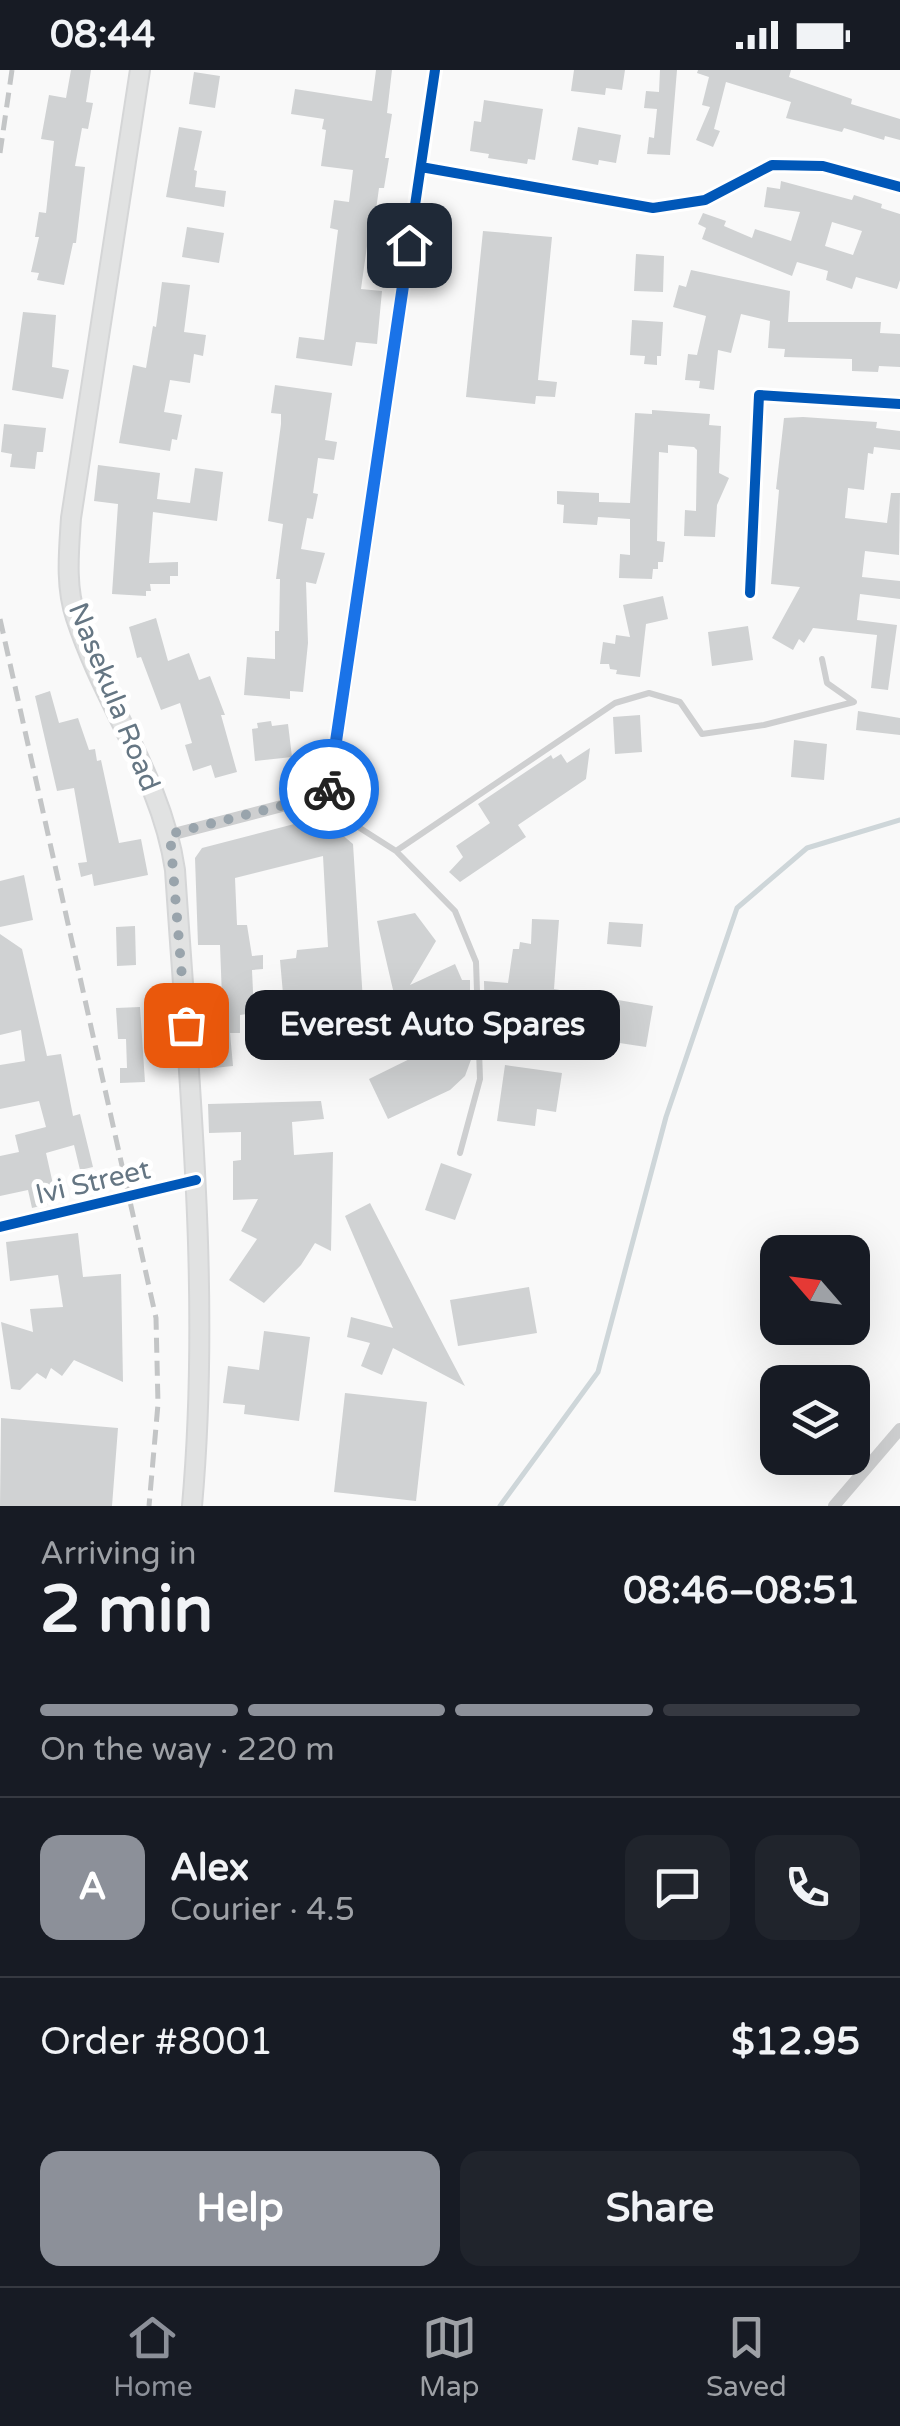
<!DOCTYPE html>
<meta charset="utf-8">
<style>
body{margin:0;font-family:"Varela Round",sans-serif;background:#20242c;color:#f1f3f6;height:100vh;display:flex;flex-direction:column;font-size:38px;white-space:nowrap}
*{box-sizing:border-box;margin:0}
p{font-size:32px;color:#9ea1a6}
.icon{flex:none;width:55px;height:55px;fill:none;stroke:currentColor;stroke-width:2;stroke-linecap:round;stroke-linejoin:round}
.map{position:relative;height:1436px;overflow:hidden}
.panel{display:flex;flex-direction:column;background:#171b24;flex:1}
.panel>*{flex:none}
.needle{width:65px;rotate:298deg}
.tools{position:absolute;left:760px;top:1165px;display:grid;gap:20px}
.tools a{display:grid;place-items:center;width:110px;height:110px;border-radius:20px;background:#171b24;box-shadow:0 10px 40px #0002;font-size:50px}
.pin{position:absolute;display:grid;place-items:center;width:85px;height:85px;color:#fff;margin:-42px;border-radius:20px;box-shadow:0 5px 15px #0006}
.courier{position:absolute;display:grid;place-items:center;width:100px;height:100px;margin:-50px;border:8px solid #1a73e8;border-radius:50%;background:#fff;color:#222;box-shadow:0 2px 12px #0007}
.bubble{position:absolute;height:70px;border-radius:20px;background:#171b24;box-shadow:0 10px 40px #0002;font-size:32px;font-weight:700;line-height:70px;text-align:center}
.headline em{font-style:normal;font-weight:700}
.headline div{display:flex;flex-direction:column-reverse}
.headline{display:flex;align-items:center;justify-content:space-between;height:170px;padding:0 40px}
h1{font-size:65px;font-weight:700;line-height:75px}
.bar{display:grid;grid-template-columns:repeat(4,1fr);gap:15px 10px;align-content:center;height:120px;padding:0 40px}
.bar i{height:12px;border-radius:8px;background:#363941}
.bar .selected{background:#8c9099}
.bar p{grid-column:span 4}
.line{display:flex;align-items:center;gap:25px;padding:0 40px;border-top:2px solid #363941}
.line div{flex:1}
.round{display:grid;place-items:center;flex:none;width:105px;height:105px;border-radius:20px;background:#20242c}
.primary-button{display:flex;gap:20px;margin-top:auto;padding:20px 40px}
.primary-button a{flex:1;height:115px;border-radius:20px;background:#8c9099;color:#fff;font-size:40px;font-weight:700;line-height:115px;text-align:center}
.primary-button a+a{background:#20242c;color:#f1f3f6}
.status{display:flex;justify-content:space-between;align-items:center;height:70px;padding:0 50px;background:#171b24;direction:ltr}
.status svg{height:28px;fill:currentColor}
.tab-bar{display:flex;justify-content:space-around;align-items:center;height:140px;border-top:2px solid #363941;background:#171b24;font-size:28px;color:#9ea1a6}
.tab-bar a{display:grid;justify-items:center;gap:5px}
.tab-bar .selected{color:#8c9099}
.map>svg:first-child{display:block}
</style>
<div class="status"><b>08:44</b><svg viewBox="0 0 49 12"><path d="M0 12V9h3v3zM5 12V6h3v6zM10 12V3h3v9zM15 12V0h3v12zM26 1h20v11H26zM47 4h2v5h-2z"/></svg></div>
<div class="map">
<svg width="900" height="1436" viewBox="0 0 900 1436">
<rect width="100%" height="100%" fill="#f9f9f9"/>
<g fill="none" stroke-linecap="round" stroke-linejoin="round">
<path stroke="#ced6d9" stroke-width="5" d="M 500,1436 L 598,1302 L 666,1047 L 737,838 L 807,778 L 900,750"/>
</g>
<path fill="#d0d2d3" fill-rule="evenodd" d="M 71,0 L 91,0 L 86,32 L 93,33 L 88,59 L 82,58 L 75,96 L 85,97 L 76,173 L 73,173 L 64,215 L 37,210 L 39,203 L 31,202 L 39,167 L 35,167 L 39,142 L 46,143 L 54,71 L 41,69 L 49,25 L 66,28 Z
M 376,0 L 392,0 L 387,43 L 392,44 L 385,88 L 389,88 L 384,118 L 379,118 L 372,169 L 368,169 L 361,219 L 382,221 L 377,274 L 356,272 L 352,296 L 296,288 L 299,267 L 324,270 L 338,160 L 330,158 L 334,130 L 349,132 L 353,100 L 321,96 L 326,60 L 322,59 L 324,49 L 291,44 L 295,19 L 372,31 Z
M 574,0 L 625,0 L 622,20 L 606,18 L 605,25 L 571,21 Z
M 660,0 L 677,0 L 670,85 L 647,84 L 649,67 L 654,68 L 657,39 L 644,38 L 646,21 L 659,22 Z
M 698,0 L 791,0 L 789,7 L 852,29 L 851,34 L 900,49 L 900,70 L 885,66 L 884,70 L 844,58 L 842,62 L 786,48 L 791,32 L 726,12 L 714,59 L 720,61 L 713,77 L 696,70 L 710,37 L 702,35 L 709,7 L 697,3 Z
M 194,2 L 220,6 L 215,38 L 189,34 Z
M 484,30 L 543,39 L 535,90 L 528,89 L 527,94 L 488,88 L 489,84 L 470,81 L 474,51 L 481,52 Z
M 179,57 L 202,61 L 194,100 L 197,101 L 195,117 L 226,121 L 224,137 L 166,127 Z
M 578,57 L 621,65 L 616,93 L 599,90 L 598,95 L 572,90 Z
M 781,111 L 852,130 L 854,125 L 882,134 L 881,138 L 900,144 L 900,210 L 897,219 L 856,207 L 852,219 L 826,210 L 828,201 L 797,192 L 792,206 L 702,169 L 706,158 L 698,154 L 703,143 L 726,151 L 724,156 L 752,168 L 755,159 L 791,171 L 800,142 L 764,137 L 767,117 L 780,119 ZM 832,152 L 862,161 L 853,185 L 825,176 Z
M 187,157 L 224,163 L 219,193 L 182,187 Z
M 483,161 L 552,167 L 538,310 L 557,312 L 555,327 L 536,326 L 535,334 L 466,327 Z
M 636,184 L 664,186 L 663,222 L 634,221 Z
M 691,200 L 790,221 L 788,252 L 881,252 L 880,263 L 900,264 L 900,297 L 879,296 L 878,302 L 852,301 L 852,289 L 784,287 L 785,279 L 768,278 L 770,251 L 741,244 L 731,283 L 718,280 L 714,320 L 699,318 L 700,311 L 685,310 L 688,284 L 697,285 L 706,246 L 673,237 L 679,215 L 686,217 Z
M 162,212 L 190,215 L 184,262 L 206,265 L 203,286 L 194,284 L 190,313 L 170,310 L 164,342 L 182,345 L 177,370 L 172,369 L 170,381 L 119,373 L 133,295 L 146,298 L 153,256 L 156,257 Z
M 23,242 L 56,245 L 52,297 L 69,300 L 63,329 L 12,320 Z
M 632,250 L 663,252 L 661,286 L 657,286 L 657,295 L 644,294 L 645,286 L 630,285 Z
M 275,315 L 332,323 L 325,370 L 337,372 L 334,390 L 318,388 L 313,423 L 318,424 L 313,449 L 307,448 L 301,479 L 325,483 L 316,514 L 306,512 L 308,573 L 303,622 L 290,621 L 290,629 L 244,625 L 247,587 L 275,589 L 275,561 L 279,561 L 280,509 L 276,509 L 283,454 L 268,451 L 281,354 L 281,344 L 271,343 Z
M 652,340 L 710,344 L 709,355 L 721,356 L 719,403 L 729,408 L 717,435 L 715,467 L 684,466 L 685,440 L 696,441 L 697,380 L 694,377 L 668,375 L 668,383 L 659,382 L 657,471 L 665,472 L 663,492 L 658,492 L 658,499 L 653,499 L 652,509 L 619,508 L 620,484 L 630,485 L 630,449 L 598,447 L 597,455 L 563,453 L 564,435 L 557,434 L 557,421 L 599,423 L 599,432 L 630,433 L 635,343 L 652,344 Z
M 803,347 L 877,352 L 876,358 L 900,361 L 900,380 L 874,377 L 873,384 L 868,383 L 864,420 L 848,418 L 845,448 L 887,453 L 891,423 L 900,423 L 899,485 L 865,481 L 862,507 L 900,511 L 900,529 L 860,524 L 857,550 L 897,555 L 888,620 L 871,618 L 877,565 L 813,558 L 804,573 L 799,569 L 793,580 L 772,568 L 800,517 L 771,514 L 779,420 L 776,419 L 784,348 Z
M 4,354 L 46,358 L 43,382 L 37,382 L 35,399 L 10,397 L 12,384 L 1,382 Z
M 98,395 L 160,403 L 157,429 L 190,433 L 195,398 L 223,402 L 217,451 L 153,442 L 149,493 L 178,492 L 178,506 L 170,506 L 170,514 L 150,514 L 151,521 L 146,521 L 146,526 L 112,524 L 118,434 L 94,431 Z
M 663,526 L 668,549 L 646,554 L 640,607 L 616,604 L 617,600 L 610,599 L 609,594 L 600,594 L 603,572 L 615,574 L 616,565 L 630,567 L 623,535 Z
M 156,548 L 168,591 L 189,583 L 199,610 L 210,606 L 225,645 L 221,645 L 237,702 L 215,708 L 211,695 L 193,701 L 185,675 L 192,673 L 180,633 L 161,640 L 141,587 L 137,588 L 129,557 Z
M 748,556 L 753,590 L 712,596 L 708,562 Z
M 50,621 L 59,653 L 78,648 L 89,680 L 95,679 L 97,691 L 101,690 L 119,773 L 141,769 L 148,805 L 94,816 L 92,804 L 81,807 L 78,793 L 87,792 L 74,718 L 57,721 L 35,626 Z
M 858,641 L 900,648 L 900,665 L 856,660 Z
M 640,645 L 642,682 L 615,684 L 613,647 Z
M 271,651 L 272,656 L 288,654 L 292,687 L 255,691 L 252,659 L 258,658 L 257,653 Z
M 794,670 L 827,674 L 824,710 L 791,707 Z
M 590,678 L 586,709 L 518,755 L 526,767 L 460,812 L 449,802 L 463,787 L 456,776 L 490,753 L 478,734 L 551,685 L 553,689 L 561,684 L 567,693 Z
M 321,747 L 353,774 L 366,979 L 351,980 L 351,987 L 334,989 L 333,975 L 269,978 L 266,936 L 284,935 L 280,890 L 296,888 L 297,880 L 328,877 L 323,786 L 235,808 L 237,855 L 247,855 L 252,886 L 263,885 L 263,899 L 252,900 L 254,943 L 240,945 L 240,963 L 230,963 L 233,996 L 214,998 L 211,965 L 205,965 L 202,930 L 222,928 L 220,875 L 198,875 L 195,788 L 202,778 Z
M 24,805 L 33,850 L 0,857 L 0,811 Z
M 415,843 L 436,871 L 410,915 L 455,894 L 462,910 L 470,910 L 470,925 L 450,935 L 472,987 L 465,1006 L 450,1020 L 388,1049 L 369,1009 L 440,974 L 424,975 L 410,947 L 406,949 L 399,934 L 397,937 L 377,851 Z
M 532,849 L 559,850 L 554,919 L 653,936 L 646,977 L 540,961 L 539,968 L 485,964 L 484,911 L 508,913 L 513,879 L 519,879 L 520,872 L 531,874 Z
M 609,852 L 643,854 L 641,877 L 607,874 Z
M 135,856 L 136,895 L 117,896 L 116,857 Z
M 0,864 L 22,879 L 47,986 L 61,984 L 73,1046 L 80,1044 L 93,1097 L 80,1100 L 74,1075 L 46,1083 L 57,1132 L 32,1138 L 28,1120 L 0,1126 L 0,1086 L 19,1082 L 15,1065 L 46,1057 L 39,1031 L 0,1039 L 0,995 L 25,991 L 21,960 L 0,965 Z
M 140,937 L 145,1012 L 120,1013 L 120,998 L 127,998 L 126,969 L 118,969 L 116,938 Z
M 505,995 L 562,1003 L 556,1042 L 537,1039 L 535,1056 L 497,1051 Z
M 321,1031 L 324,1049 L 292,1052 L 294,1085 L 333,1082 L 331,1181 L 315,1173 L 301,1195 L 264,1233 L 229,1210 L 257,1169 L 241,1161 L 258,1129 L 233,1130 L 233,1091 L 241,1090 L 241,1062 L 209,1063 L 208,1034 Z
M 441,1093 L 472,1104 L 455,1150 L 425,1140 Z
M 370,1133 L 445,1278 L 465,1316 L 393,1278 L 382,1305 L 361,1296 L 370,1273 L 347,1267 L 351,1247 L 393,1258 L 345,1146 Z
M 78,1163 L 83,1207 L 121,1204 L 123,1312 L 74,1290 L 62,1306 L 51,1298 L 46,1309 L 37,1303 L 20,1320 L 11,1319 L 1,1252 L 33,1262 L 30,1239 L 63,1237 L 58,1205 L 10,1211 L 6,1172 Z
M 529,1217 L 537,1263 L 458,1276 L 450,1230 Z
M 264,1261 L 310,1267 L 299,1351 L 244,1344 L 245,1335 L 223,1333 L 228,1296 L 259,1300 Z
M 345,1323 L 427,1332 L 416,1431 L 334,1422 Z
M 1,1348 L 118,1358 L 112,1436 L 0,1436 Z"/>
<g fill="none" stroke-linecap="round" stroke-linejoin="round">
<g stroke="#d5d6d7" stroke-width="22">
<path id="secondary" d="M 140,0 L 71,448 C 69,480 65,516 76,548 C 104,634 162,709 175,800 C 189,1011 211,1224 192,1436"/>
</g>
<path stroke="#cecfd0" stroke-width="6" d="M 341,746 L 396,781 L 455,841 L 476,892 L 480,1009 L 460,1083
M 396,781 L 615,633 L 649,623 L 680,632 L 702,664 L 764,655 L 854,632 L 827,613 L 822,589"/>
<path stroke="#cecfd0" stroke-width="12" d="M 421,97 L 653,138 L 705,130 L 772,95 L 823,96 L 900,117
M 750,523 L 759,325 L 900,334
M 340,745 L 328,724 L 435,0
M 170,765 L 328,724
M 0,1157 L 196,1110
M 834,1436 L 900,1359"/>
<use href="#secondary" stroke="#e1e2e2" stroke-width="18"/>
<path stroke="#c3c5c6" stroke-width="5" stroke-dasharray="15 8" stroke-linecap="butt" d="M 0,83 L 12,0
M 0,549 L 156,1248 L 158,1334 L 149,1436"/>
<g stroke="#fff" stroke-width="16">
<path id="cycleway" d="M 421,97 L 653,138 L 705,130 L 772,95 L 823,96 L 900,117
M 750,523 L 759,325 L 900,334
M 340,745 L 328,724 L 435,0
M 0,1157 L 196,1110"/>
</g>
<use href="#cycleway" stroke="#0057b8" stroke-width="10"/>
</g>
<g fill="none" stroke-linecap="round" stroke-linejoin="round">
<path stroke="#99a4ac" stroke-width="10" stroke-dasharray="0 18" d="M 186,955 L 170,764 L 328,724 L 329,719"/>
<path stroke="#1a73e8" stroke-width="12" d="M 329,719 L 409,175"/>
</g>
<g text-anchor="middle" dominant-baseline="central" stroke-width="10" stroke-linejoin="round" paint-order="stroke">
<g font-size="28" fill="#657683" stroke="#fff">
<text transform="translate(114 627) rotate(68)">Nasekula Road</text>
<text transform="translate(93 1112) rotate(-13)">Ivi Street</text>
</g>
</g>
</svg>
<div class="tools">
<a><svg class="needle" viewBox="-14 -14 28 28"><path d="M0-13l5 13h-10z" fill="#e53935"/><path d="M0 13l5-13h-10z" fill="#9ea1a6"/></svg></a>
<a><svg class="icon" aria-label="layers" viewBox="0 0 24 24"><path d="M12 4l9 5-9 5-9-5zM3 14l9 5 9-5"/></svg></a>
</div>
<div class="pin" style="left:186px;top:955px;background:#ea580c"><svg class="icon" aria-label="bag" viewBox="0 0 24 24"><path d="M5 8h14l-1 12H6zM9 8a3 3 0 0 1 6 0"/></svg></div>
<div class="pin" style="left:409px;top:175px;background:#1f2937"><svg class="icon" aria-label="home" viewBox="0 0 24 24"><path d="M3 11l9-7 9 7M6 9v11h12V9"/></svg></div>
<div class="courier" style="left:329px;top:719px"><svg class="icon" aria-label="bike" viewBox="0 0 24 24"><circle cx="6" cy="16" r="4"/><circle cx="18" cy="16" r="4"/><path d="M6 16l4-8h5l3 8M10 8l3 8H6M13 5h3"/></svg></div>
<div class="bubble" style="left:245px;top:920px;width:375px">Everest Auto Spares</div>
</div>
<section class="panel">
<div class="headline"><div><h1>2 min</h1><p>Arriving in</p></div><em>08:46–08:51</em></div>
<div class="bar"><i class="selected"></i><i class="selected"></i><i class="selected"></i><i></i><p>On the way · 220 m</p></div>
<div class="line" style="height:180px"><b class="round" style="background:#8c9099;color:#fff">A</b><div><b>Alex</b><p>Courier · 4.5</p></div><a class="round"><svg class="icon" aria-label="chat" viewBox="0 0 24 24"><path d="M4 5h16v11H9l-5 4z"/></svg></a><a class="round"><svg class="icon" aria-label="phone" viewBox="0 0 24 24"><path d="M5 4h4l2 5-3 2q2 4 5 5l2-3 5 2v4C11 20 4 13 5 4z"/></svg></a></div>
<div class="line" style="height:130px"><div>Order #8001</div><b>$12.95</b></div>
<div class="primary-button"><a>Help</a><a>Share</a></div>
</section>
<nav class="tab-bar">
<a class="selected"><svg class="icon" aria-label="home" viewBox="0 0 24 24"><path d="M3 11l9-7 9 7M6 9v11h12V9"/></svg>Home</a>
<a><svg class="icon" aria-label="map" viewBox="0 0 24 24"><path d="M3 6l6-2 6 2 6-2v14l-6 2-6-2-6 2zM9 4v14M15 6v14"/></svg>Map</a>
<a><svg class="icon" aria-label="saved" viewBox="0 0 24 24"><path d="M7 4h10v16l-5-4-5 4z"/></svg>Saved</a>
</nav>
